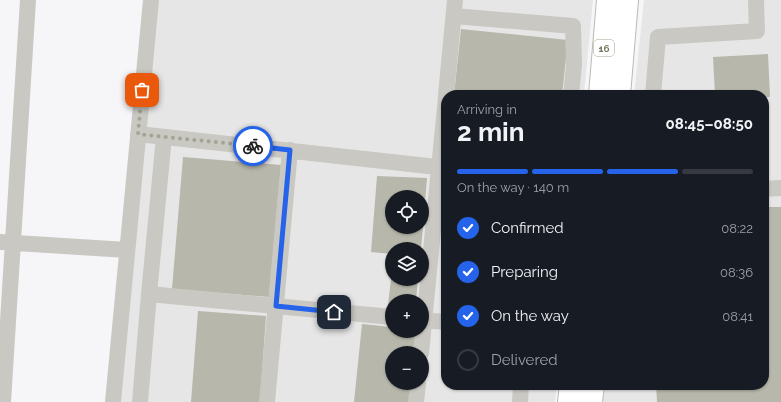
<!DOCTYPE html>
<meta charset="utf-8">
<style>
body{margin:0;font-family:Raleway,sans-serif;background:#20242c;color:#f1f3f6;height:100vh;display:flex;flex-direction:column;font-size:15px;white-space:nowrap}
*{box-sizing:border-box;margin:0}
p{font-size:13px;color:#9ea1a6}
.icon{flex:none;width:22px;height:22px;fill:none;stroke:currentColor;stroke-width:2;stroke-linecap:round;stroke-linejoin:round}
.map{position:relative;flex:1;overflow:hidden}
.side{position:absolute;left:441px;top:90px;width:328px;height:300px;display:flex;flex-direction:column;background:#171b24;border-radius:16px;box-shadow:0 1px 3px #0004}
.side>*{flex:none}
.fabs{position:absolute;left:385px;top:190px;display:grid;gap:8px}
.fabs a{display:grid;place-items:center;width:44px;height:44px;border-radius:50%;background:#171b24;box-shadow:0 1px 3px #0004;font-size:20px}
.pin{position:absolute;display:grid;place-items:center;width:34px;height:34px;color:#fff;margin:-17px;border-radius:8px;box-shadow:0 2px 6px #0006}
.courier{position:absolute;display:grid;place-items:center;width:40px;height:40px;margin:-20px;border:3px solid #2563eb;border-radius:50%;background:#fff;color:#222;box-shadow:0 1px 5px #0007}
.summary em{font-style:normal;font-weight:700}
.summary div{display:flex;flex-direction:column-reverse}
.summary{display:flex;align-items:center;justify-content:space-between;height:68px;padding:0 16px}
h1{font-size:26px;font-weight:700;line-height:30px}
.bar{display:grid;grid-template-columns:repeat(4,1fr);gap:6px 4px;align-content:center;height:48px;padding:0 16px}
.bar i{height:5px;border-radius:3px;background:#363941}
.bar .selected{background:#2563eb}
.bar p{grid-column:span 4}
ol{padding:0 16px;list-style:none}
li{display:flex;align-items:center;gap:12px;height:44px}
li p{margin-inline-start:auto}
li .icon{padding:4px;border-radius:50%;background:#2563eb;color:#fff;stroke-width:4}
li:last-child{color:#9ea1a6}
li i{width:22px;height:22px;border:2px solid #363941;border-radius:50%}
.map>svg:first-child{display:block}
</style>
<div class="map">
<svg width="781" height="402" viewBox="0 0 781 402">
<rect width="100%" height="100%" fill="#f6f5f8"/>
<path fill="#e7e6e6" fill-rule="evenodd" d="M 157,0 L 593,0 L 584,95 L 446,95 L 446,385 L 557,385 L 555,402 L 117,402 ZM 392,197 L 422,197 L 422,227 L 392,227 ZM 392,249 L 422,249 L 422,279 L 392,279 ZM 392,301 L 422,301 L 422,331 L 392,331 ZM 392,353 L 422,353 L 422,383 L 392,383 Z
M 644,0 L 781,0 L 781,402 L 603,402 L 603,385 L 764,385 L 764,95 L 634,95 Z"/>
<path fill="#b8b7ab" d="M 461,29 L 568,40 L 562,95 L 454,95 Z
M 768,54 L 770,97 L 764,97 L 764,95 L 715,95 L 713,57 Z
M 183,157 L 281,165 L 269,297 L 172,289 Z
M 377,176 L 427,178 L 423,226 L 422,197 L 392,197 L 392,227 L 423,227 L 421,249 L 392,249 L 392,254 L 371,252 Z
M 764,207 L 781,207 L 781,402 L 657,402 L 656,385 L 764,385 Z
M 391,279 L 418,279 L 416,301 L 392,301 L 392,306 L 388,305 Z
M 198,311 L 266,316 L 260,402 L 191,402 Z
M 362,324 L 392,327 L 392,331 L 417,331 L 415,353 L 392,353 L 392,383 L 412,383 L 409,402 L 354,402 Z"/>
<g fill="none" stroke-linecap="round" stroke-linejoin="round">
<g stroke="#babab3" stroke-width="24">
<path id="highway" d="M 600,95 L 608,0
M 619,95 L 627,0
M 569,402 L 571,385
M 591,402 L 593,385"/>
</g>
<path stroke="#c9c8c2" stroke-width="16" d="M 454,16 L 573,26 L 574,65 L 571,95
M 446,95 L 455,0
M 653,95 L 658,37 L 757,31 L 756,0
M 138,134 L 446,168
M 164,137 L 149,294 L 392,317
M 764,189 L 781,188
M 0,242 L 127,250
M 422,320 L 446,322
M 421,353 L 446,97
M 3,402 L 28,0
M 113,402 L 151,0
M 140,402 L 149,294
M 267,402 L 290,150
M 416,402 L 418,383
M 520,402 L 521,385"/>
<use href="#highway" stroke="#fff" stroke-width="22"/>
</g>
<g fill="none" stroke-linecap="round" stroke-linejoin="round">
<path stroke="#a5a395" stroke-width="4" stroke-dasharray="0 7.2" d="M 142,90 L 138,134 L 253,146"/>
<path stroke="#2563eb" stroke-width="5" d="M 253,146 L 290,150 L 276,306 L 334,312"/>
</g>
<g text-anchor="middle" dominant-baseline="central" stroke-width="4" stroke-linejoin="round" paint-order="stroke">
<rect fill="#fff" stroke="#a1a08f" stroke-width="1" x="594" y="40" width="20" height="16" rx="3"/>
<g font-size="10" font-weight="bold" fill="#79775f">
<text x="604" y="48">16</text>
</g>
</g>
</svg>
<div class="fabs">
<a><svg class="icon" aria-label="locate" viewBox="0 0 24 24"><circle cx="12" cy="12" r="6"/><path d="M12 2v4M12 18v4M2 12h4M18 12h4"/></svg></a>
<a><svg class="icon" aria-label="layers" viewBox="0 0 24 24"><path d="M12 4l9 5-9 5-9-5zM3 14l9 5 9-5"/></svg></a>
<a>+</a>
<a>−</a>
</div>
<div class="pin" style="left:142px;top:90px;background:#ea580c"><svg class="icon" aria-label="bag" viewBox="0 0 24 24"><path d="M5 8h14l-1 12H6zM9 8a3 3 0 0 1 6 0"/></svg></div>
<div class="pin" style="left:334px;top:312px;background:#1f2937"><svg class="icon" aria-label="home" viewBox="0 0 24 24"><path d="M3 11l9-7 9 7M6 9v11h12V9"/></svg></div>
<div class="courier" style="left:253px;top:146px"><svg class="icon" aria-label="bike" viewBox="0 0 24 24"><circle cx="6" cy="16" r="4"/><circle cx="18" cy="16" r="4"/><path d="M6 16l4-8h5l3 8M10 8l3 8H6M13 5h3"/></svg></div>
<section class="side">
<div class="summary"><div><h1>2 min</h1><p>Arriving in</p></div><em>08:45–08:50</em></div>
<div class="bar"><i class="selected"></i><i class="selected"></i><i class="selected"></i><i></i><p>On the way · 140 m</p></div>
<ol>
<li><svg class="icon" aria-label="check" viewBox="0 0 24 24"><path d="M5 12l5 5 9-10"/></svg>Confirmed<p>08:22</p></li>
<li><svg class="icon" aria-label="check" viewBox="0 0 24 24"><path d="M5 12l5 5 9-10"/></svg>Preparing<p>08:36</p></li>
<li><svg class="icon" aria-label="check" viewBox="0 0 24 24"><path d="M5 12l5 5 9-10"/></svg>On the way<p>08:41</p></li>
<li><i></i>Delivered</li>
</ol>
</section>
</div>
